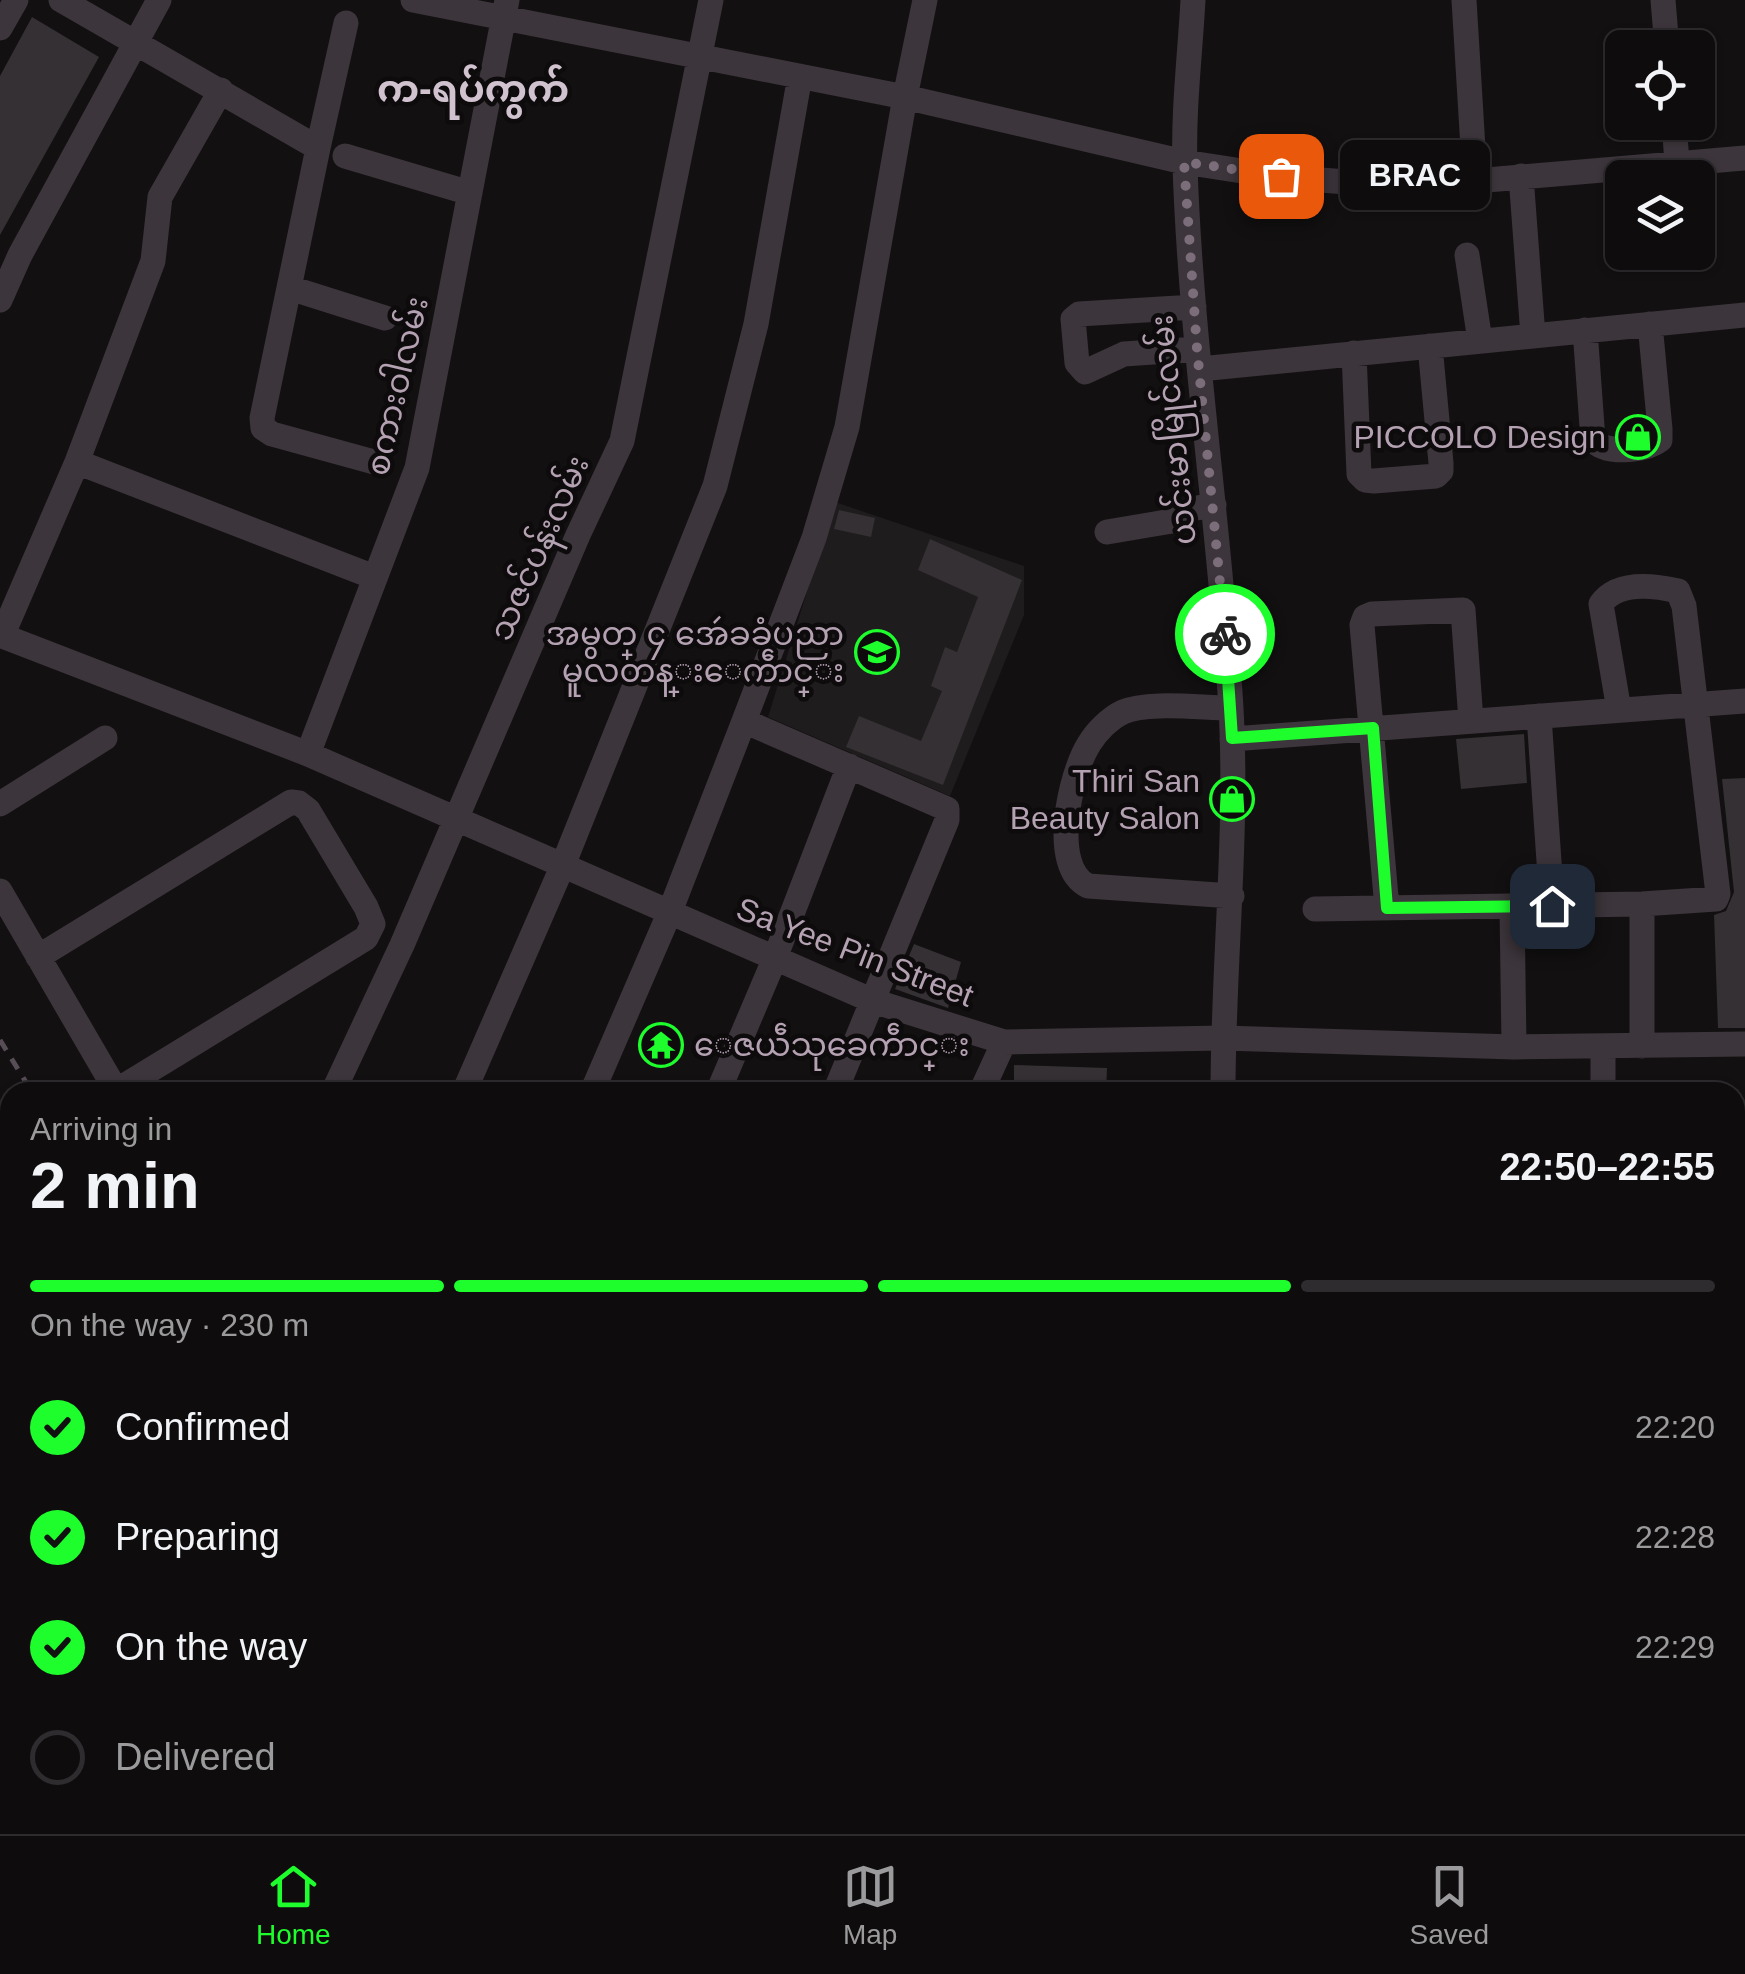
<!DOCTYPE html>
<meta charset="utf-8">
<style>
body{margin:0;font-family:Arial,"Noto Sans Myanmar",sans-serif;background:#1c1a1b;color:#f1f3f6;height:100vh;display:flex;flex-direction:column;font-size:38px;white-space:nowrap}
*{box-sizing:border-box;margin:0}
p{font-size:32px;color:#9b9b9d}
.icon{flex:none;width:55px;height:55px;fill:none;stroke:currentColor;stroke-width:2;stroke-linecap:round;stroke-linejoin:round}
.map{position:relative;flex:1;overflow:hidden}
.side{position:absolute;left:0px;top:1082px;width:1745px;height:752px;display:flex;flex-direction:column;background:#0e0c0d;border-radius:30px 30px 0 0;box-shadow:0 2px 8px #0004,0 0 0 2px #2e2c2e}
.side>*{flex:none}
.fabs{position:absolute;left:1605px;top:30px;display:grid;gap:20px}
.fabs a{display:grid;place-items:center;width:110px;height:110px;border-radius:15px;background:#0e0c0d;box-shadow:0 2px 8px #0004,0 0 0 2px #2e2c2e;font-size:50px}
.pin{position:absolute;display:grid;place-items:center;width:85px;height:85px;color:#fff;margin:-42px;border-radius:20px;box-shadow:0 5px 15px #0006}
.courier{position:absolute;display:grid;place-items:center;width:100px;height:100px;margin:-50px;border:8px solid #1dfe2c;border-radius:50%;background:#fff;color:#222;box-shadow:0 2px 12px #0007}
.bubble{position:absolute;height:70px;border-radius:15px;background:#0e0c0d;box-shadow:0 2px 8px #0004,0 0 0 2px #2e2c2e;font-size:32px;font-weight:800;line-height:70px;text-align:center}
.head em{font-style:normal;font-weight:800}
.head div{display:flex;flex-direction:column-reverse}
.head{display:flex;align-items:center;justify-content:space-between;height:170px;padding:0 30px}
h1{font-size:65px;font-weight:800;line-height:75px}
.bar{display:grid;grid-template-columns:repeat(4,1fr);gap:15px 10px;align-content:center;height:120px;padding:0 30px}
.bar i{height:12px;border-radius:8px;background:#2e2c2e}
.bar .active{background:#1dfe2c}
.bar p{grid-column:span 4}
ol{padding:0 30px;list-style:none}
li{display:flex;align-items:center;gap:30px;height:110px}
li p{margin-inline-start:auto}
li .icon{padding:10px;border-radius:50%;background:#1dfe2c;color:#111;stroke-width:4}
li:last-child{color:#9b9b9d}
li i{width:55px;height:55px;border:5px solid #2e2c2e;border-radius:50%}
.tabs{display:flex;justify-content:space-around;align-items:center;height:140px;border-top:2px solid #2e2c2e;background:#0e0c0d;font-size:28px;color:#9b9b9d}
.tabs a{display:grid;justify-items:center;gap:5px}
.tabs .active{color:#1dfe2c}
.map>svg:first-child{display:block}
</style>
<div class="map">
<svg width="1745" height="1834" viewBox="0 0 1745 1834">
<rect width="100%" height="100%" fill="#121011"/>
<path fill="#1f1c1e" d="M 835,502 L 1024,566 L 1024,615 L 950,796 L 768,717 Z"/>
<path fill="#343033" d="M 32,17 L 99,57 L 0,235 L 0,76 Z
M 839,510 L 875,518 L 871,537 L 834,529 Z
M 930,539 L 1022,580 L 943,785 L 846,747 L 859,716 L 921,741 L 942,691 L 931,686 L 945,647 L 957,652 L 978,597 L 918,570 Z
M 1524,734 L 1527,783 L 1461,789 L 1456,739 Z
M 1745,778 L 1745,1028 L 1718,1028 L 1714,915 L 1726,911 L 1734,892 L 1722,779 Z
M 914,944 L 961,962 L 948,1008 L 895,989 Z
M 1014,1065 L 1107,1068 L 1106,1092 L 1014,1092 Z"/>
<g fill="none" stroke-linecap="round" stroke-linejoin="round">
<path stroke="#3c353b" stroke-width="25" d="M 61,0 L 318,148 L 262,418 L 263,428 L 272,434 L 374,462
M 413,0 L 905,97 L 1184,162 L 1281,177 L 1373,184 L 1475,181 L 1745,158
M 1193,0 C 1190,55 1183,111 1185,166 C 1191,347 1220,527 1231,708 C 1238,836 1223,964 1223,1092
M 1464,0 L 1475,181
M 1663,0 L 1667,48
M 0,28 L 16,0
M 1674,122 L 1677,163
M 318,148 L 346,23
M 345,156 L 470,193
M 1521,176 L 1533,336
M 1467,255 L 1480,341
M 290,288 L 385,318
M 0,300 L 20,255 L 159,0
M 1194,307 L 1079,314 L 1073,319 L 1077,363 L 1085,372 L 1124,354 L 1197,349
M 1585,330 L 1593,440 C 1606,455 1645,451 1660,440 L 1660,429 L 1650,324
M 1354,353 L 1359,474 L 1365,480 L 1374,481 L 1436,476 L 1441,471 L 1441,463 L 1430,346
M 1200,369 L 1745,315
M 77,462 L 374,577
M 1107,532 L 1172,521 L 1191,509 L 1214,505
M 0,635 L 308,754 L 873,1001 L 1004,1042 L 1223,1038 L 1514,1047 L 1745,1044
M 2,636 L 77,462 L 153,261 L 160,197 L 221,90
M 1231,708 C 1201,708 1148,701 1123,712 C 1110,718 1096,732 1089,744 C 1070,774 1049,867 1088,886 L 1232,896
M 1539,716 L 1552,905
M 744,721 L 947,809 L 947,820 L 835,1092
M 1232,739 L 1745,701
M 308,754 L 417,468 L 507,0
M 0,804 L 105,738
M 0,891 L 117,1092
M 1512,906 L 1514,1047
M 1387,908 L 1362,625 L 1365,617 L 1372,614 L 1463,610 L 1471,721
M 1315,909 L 1642,904 L 1716,899 L 1718,894 L 1684,606 L 1678,591 C 1652,585 1617,581 1601,604 L 1619,710
M 38,957 L 291,802 L 299,803 L 308,810 L 366,907 L 373,924 L 366,938 L 116,1091
M 1603,1046 L 1603,1092
M 1642,1046 L 1642,904
M 333,1092 L 402,945 L 578,535 L 622,441 L 711,0
M 464,1092 L 563,865 L 715,486 L 756,324 L 800,76
M 592,1092 L 669,914 L 744,721 L 814,538 L 847,427 L 905,97 L 925,0
M 718,1092 L 775,958 L 849,766
M 981,1092 L 1004,1042
M 0,1177 L 10,1192
M 1735,1203 L 1745,1203
M 1735,1439 L 1745,1439
M 1745,1590 L 1736,1595 L 1739,1673 L 1745,1678
M 550,1825 L 556,1834
M 839,1825 L 839,1834
M 1004,1825 L 1004,1834
M 625,1834 L 628,1825
M 1222,1834 L 1222,1825
M 1600,1834 L 1600,1825
M 1744,1834 L 1745,1759"/>
<path stroke="#564d55" stroke-width="5" stroke-dasharray="12 10" stroke-linecap="butt" d="M 0,1040 L 32,1092
M 459,1825 L 464,1834"/>
</g>
<g fill="none" stroke-linecap="round" stroke-linejoin="round">
<path stroke="#7b6e7a" stroke-width="10" stroke-dasharray="0 18" d="M 1225,634 L 1197,349 L 1184,162 L 1281,176"/>
<path stroke="#1dfe2c" stroke-width="12" d="M 1225,634 L 1232,738 L 1373,728 L 1387,908 L 1552,906"/>
</g>
<defs>
<g id="shop-ring" transform="scale(2.25)"><circle r="9.5" fill="#0d0b0c" stroke="#1dfe2c" stroke-width="1.5"/><path d="M-5-2.5h2.3a2.7 3.5 0 0 1 5.4 0H5L5.5 6h-11ZM-1.5-2.5h3a1.5 2.3 0 0 0-3 0Z" fill="#1dfe2c"/></g>
<g id="school-ring" transform="scale(2.25)"><circle r="9.5" fill="#0d0b0c" stroke="#1dfe2c" stroke-width="1.5"/><path d="M0-5L7-2L0 1L-7-2ZM-4 1L0 2.5L4 1V4Q0 6-4 4Z" fill="#1dfe2c"/></g>
<g id="temple-ring" transform="scale(2.25)"><circle r="9.5" fill="#0d0b0c" stroke="#1dfe2c" stroke-width="1.5"/><path d="M0-6L5-2H3V0L6.5 2.5H4V6H1.5V3h-3V6H-4V2.5H-6.5L-3 0V-2H-5Z" fill="#1dfe2c"/></g>
</defs>
<g fill-rule="evenodd">
<use href="#shop-ring" x="1638" y="437"/>
<use href="#school-ring" x="877" y="652"/>
<use href="#shop-ring" x="1232" y="799"/>
<use href="#temple-ring" x="661" y="1045"/>
</g>
<g text-anchor="middle" dominant-baseline="central" stroke-width="9" stroke-linejoin="round" paint-order="stroke">
<g font-size="32" fill="#b4a1b2" stroke="#0d0b0c">
<text transform="translate(397 386) rotate(-77)">စကားဝါလမ်း</text>
<text transform="translate(1173 430) rotate(-96)">ယင်းမာမြိုင်လမ်း</text>
<text transform="translate(539 548) rotate(-66)">သဇင်ပန်းလမ်း</text>
<text transform="translate(855 952) rotate(21)">Sa Yee Pin Street</text>
</g>
<g font-size="32" fill="#b4a1b2" stroke="#0d0b0c" text-anchor="end">
<text x="1606" y="437">PICCOLO Design</text>
<text x="844" y="634">အမွတ္ ၄ အေဴခခံပညာ<tspan x="844" dy="37">မူလတန္းေကဵာင္း</tspan></text>
<text x="1200" y="781">Thiri San<tspan x="1200" dy="37">Beauty Salon</tspan></text>
<text x="694" y="1045" text-anchor="start">ေဇယဵသုခေကဵာင္း</text>
</g>
<g font-size="38" font-weight="bold" fill="#d0c2ce" stroke="#0d0b0c">
<text x="473" y="89">က-ရပ်ကွက်</text>
</g>
</g>
</svg>
<div class="fabs">
<a><svg class="icon" aria-label="locate" viewBox="0 0 24 24"><circle cx="12" cy="12" r="6"/><path d="M12 2v4M12 18v4M2 12h4M18 12h4"/></svg></a>
<a><svg class="icon" aria-label="layers" viewBox="0 0 24 24"><path d="M12 4l9 5-9 5-9-5zM3 14l9 5 9-5"/></svg></a>
</div>
<div class="pin" style="left:1281px;top:176px;background:#ea580c"><svg class="icon" aria-label="bag" viewBox="0 0 24 24"><path d="M5 8h14l-1 12H6zM9 8a3 3 0 0 1 6 0"/></svg></div>
<div class="pin" style="left:1552px;top:906px;background:#1f2937"><svg class="icon" aria-label="home" viewBox="0 0 24 24"><path d="M3 11l9-7 9 7M6 9v11h12V9"/></svg></div>
<div class="courier" style="left:1225px;top:634px"><svg class="icon" aria-label="bike" viewBox="0 0 24 24"><circle cx="6" cy="16" r="4"/><circle cx="18" cy="16" r="4"/><path d="M6 16l4-8h5l3 8M10 8l3 8H6M13 5h3"/></svg></div>
<div class="bubble" style="left:1340px;top:140px;width:150px">BRAC</div>
<section class="side">
<div class="head"><div><h1>2 min</h1><p>Arriving in</p></div><em>22:50–22:55</em></div>
<div class="bar"><i class="active"></i><i class="active"></i><i class="active"></i><i></i><p>On the way · 230 m</p></div>
<ol>
<li><svg class="icon" aria-label="check" viewBox="0 0 24 24"><path d="M5 12l5 5 9-10"/></svg>Confirmed<p>22:20</p></li>
<li><svg class="icon" aria-label="check" viewBox="0 0 24 24"><path d="M5 12l5 5 9-10"/></svg>Preparing<p>22:28</p></li>
<li><svg class="icon" aria-label="check" viewBox="0 0 24 24"><path d="M5 12l5 5 9-10"/></svg>On the way<p>22:29</p></li>
<li><i></i>Delivered</li>
</ol>
</section>
</div>
<nav class="tabs">
<a class="active"><svg class="icon" aria-label="home" viewBox="0 0 24 24"><path d="M3 11l9-7 9 7M6 9v11h12V9"/></svg>Home</a>
<a><svg class="icon" aria-label="map" viewBox="0 0 24 24"><path d="M3 6l6-2 6 2 6-2v14l-6 2-6-2-6 2zM9 4v14M15 6v14"/></svg>Map</a>
<a><svg class="icon" aria-label="saved" viewBox="0 0 24 24"><path d="M7 4h10v16l-5-4-5 4z"/></svg>Saved</a>
</nav>
